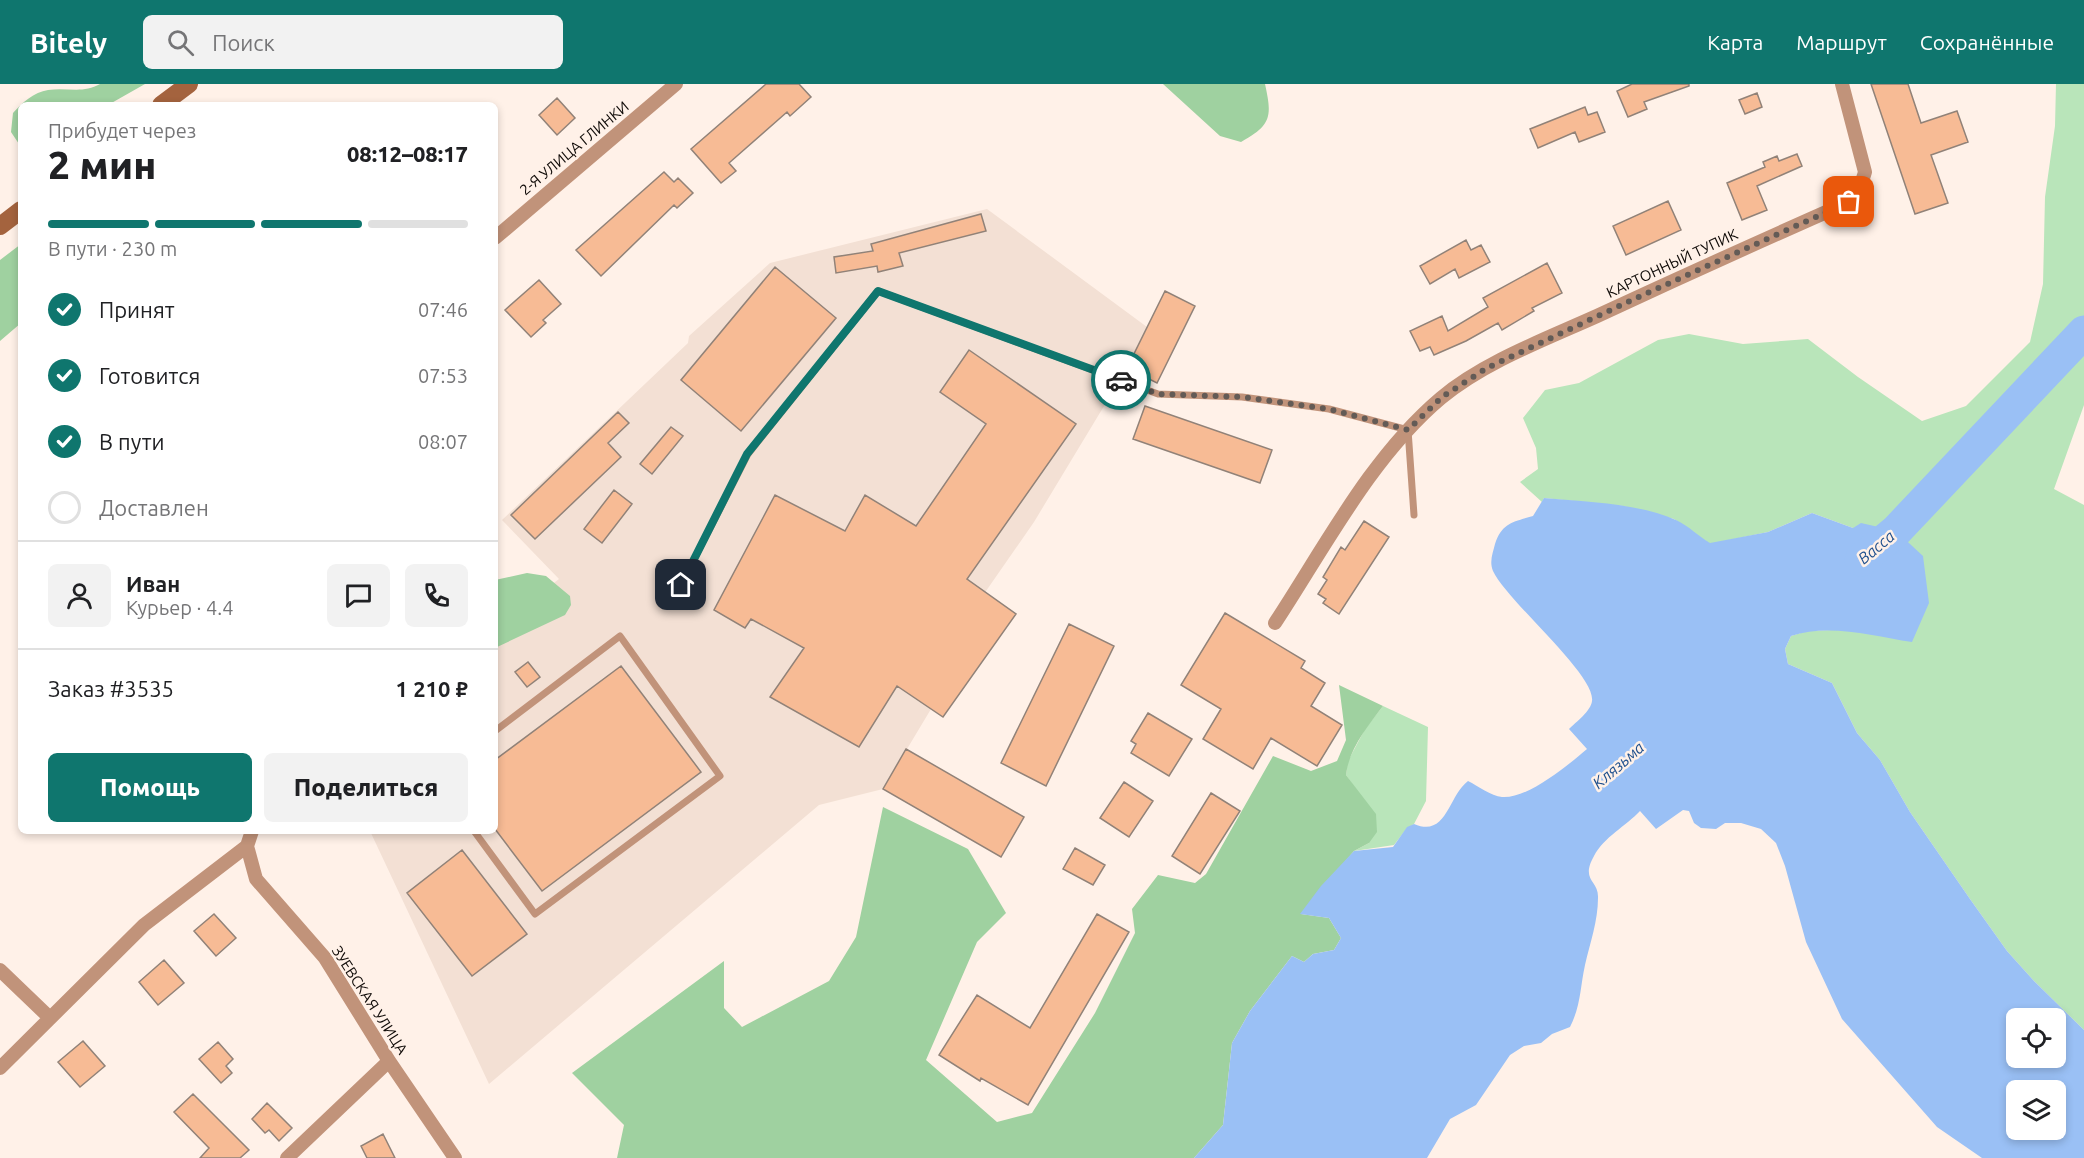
<!DOCTYPE html>
<html lang="ru">
<meta charset="utf-8">
<style>
body{margin:0;font-family:Ubuntu,sans-serif;background:#f2f2f2;color:#202124;height:100vh;display:flex;flex-direction:column;font-size:22px;white-space:nowrap}
*{box-sizing:border-box;margin:0}
p{font-size:20px;color:#757577}
.icon{flex:none;width:33px;height:33px;fill:none;stroke:currentColor;stroke-width:2;stroke-linecap:round;stroke-linejoin:round}
.map{position:relative;flex:1;overflow:hidden}
.side{position:absolute;left:18px;top:18px;width:480px;height:732px;display:flex;flex-direction:column;background:#fff;border-radius:9px;box-shadow:0 3px 9px #0003}
.side>*{flex:none}
.buttons{position:absolute;left:2006px;top:924px;display:grid;gap:12px}
.buttons a{display:grid;place-items:center;width:60px;height:60px;border-radius:9px;background:#fff;box-shadow:0 3px 9px #0003;font-size:30px}
.pin{position:absolute;display:grid;place-items:center;width:51px;height:51px;color:#fff;margin:-26px;border-radius:12px;box-shadow:0 3px 9px #0006}
.courier{position:absolute;display:grid;place-items:center;width:60px;height:60px;margin:-30px;border:4px solid #0f766e;border-radius:50%;background:#fff;color:#222;box-shadow:0 2px 8px #0007}
.head em{font-style:normal;font-weight:800}
.head div{display:flex;flex-direction:column-reverse}
.head{display:flex;align-items:center;justify-content:space-between;height:102px;padding:0 30px}
h1{font-size:39px;font-weight:800;line-height:45px}
.bar{display:grid;grid-template-columns:repeat(4,1fr);gap:9px 6px;align-content:center;height:72px;padding:0 30px}
.bar i{height:8px;border-radius:4px;background:#e0e0e0}
.bar .active{background:#0f766e}
.bar p{grid-column:span 4}
.line{display:flex;align-items:center;gap:15px;padding:0 30px;border-top:2px solid #e0e0e0}
.line div{flex:1}
.round{display:grid;place-items:center;flex:none;width:63px;height:63px;border-radius:9px;background:#f2f2f2}
ol{padding:0 30px;list-style:none}
li{display:flex;align-items:center;gap:18px;height:66px}
li p{margin-inline-start:auto}
li .icon{padding:6px;border-radius:50%;background:#0f766e;color:#fff;stroke-width:4}
li:last-child{color:#757577}
li i{width:33px;height:33px;border:3px solid #e0e0e0;border-radius:50%}
.primary-button{display:flex;gap:12px;margin-top:auto;padding:12px 30px}
.primary-button a{flex:1;height:69px;border-radius:9px;background:#0f766e;color:#fff;font-size:24px;font-weight:800;line-height:69px;text-align:center}
.primary-button a+a{background:#f2f2f2;color:#202124}
header{display:flex;align-items:center;gap:36px;box-sizing:border-box;height:84px;padding:0 30px;background:#0f766e;color:#fff}
header strong{font-size:28px}
nav{display:flex;gap:33px;margin-inline-start:auto;font-size:21px}
.search{width:420px;height:54px;background:#f2f2f2;display:flex;align-items:center;gap:15px;box-sizing:border-box;padding:0 21px;border-radius:9px;color:#757577;font-size:22px}
.map>svg:first-child{display:block}
</style>
<header>
<strong>Bitely</strong>
<div class="search"><svg class="icon" aria-label="search" viewBox="0 0 24 24"><circle cx="10" cy="10" r="6"/><path d="M15 15l6 6"/></svg>Поиск</div>
<nav><a>Карта</a><a>Маршрут</a><a>Сохранённые</a></nav>
</header>
<div class="map">
<svg width="2084" height="1074" viewBox="0 0 2084 1074">
<rect width="100%" height="100%" fill="#fff1e8"/>
<path fill="#f3e0d4" d="M 987,125 L 1147,243 L 1127,284 L 1034,438 L 913,612 L 931,625 L 883,705 L 819,721 L 489,1000 L 370,747 L 495,747 L 495,544 L 559,495 L 502,436 L 688,259 L 689,252 L 770,179 Z"/>
<path fill="#b9e5ba" d="M 2056,0 L 2084,0 L 2084,321 L 2054,405 L 2084,421 L 2084,946 L 2034,897 L 2007,867 L 1970,815 L 1910,728 L 1880,676 L 1857,649 L 1832,599 L 1788,580 L 1785,565 L 1791,552 L 1807,547 L 1832,546 L 1853,444 L 1812,429 L 1768,448 L 1710,460 L 1674,435 L 1623,422 L 1544,414 L 1542,418 L 1520,398 L 1538,385 L 1536,364 L 1523,334 L 1545,306 L 1579,299 L 1658,256 L 1689,250 L 1743,260 L 1808,255 L 1858,293 L 1922,337 L 1966,322 L 2030,258 L 2043,200 L 2045,113 L 2055,42 Z
M 1383,622 L 1428,643 L 1426,717 L 1414,740 L 1407,744 L 1394,761 L 1354,767 L 1369,759 L 1358,708 L 1346,691 L 1348,677 L 1365,645 Z"/>
<path fill="#9fd1a0" d="M 100,0 L 145,0 L 108,21 L 21,21 L 21,61 L 19,60 L 11,48 L 13,29 C 22,19 34,8 48,6 C 67,3 83,10 100,0 Z
M 1163,0 L 1265,0 C 1272,32 1272,41 1241,58 L 1220,52 Z
M 21,160 L 21,239 L 0,257 L 0,176 Z
M 527,489 L 546,492 L 570,512 L 571,521 L 565,531 L 495,564 L 495,496 Z
M 1339,601 L 1383,622 C 1367,643 1349,665 1346,691 L 1376,730 L 1377,748 L 1369,759 L 1354,767 L 1301,830 L 1329,834 L 1341,854 L 1334,866 L 1313,870 L 1304,878 L 1292,872 L 1250,927 L 1232,959 L 1223,1041 L 1194,1074 L 617,1074 L 624,1041 L 572,989 L 724,877 L 724,924 L 742,943 L 829,897 L 856,853 L 883,723 L 968,765 L 1006,829 L 977,858 L 926,976 L 997,1038 L 1032,1029 L 1095,929 L 1135,849 L 1132,825 L 1158,791 L 1195,799 L 1206,790 L 1273,672 L 1311,687 L 1337,677 L 1346,656 Z"/>
<path fill="#9ac0f5" fill-rule="evenodd" d="M 1544,414 C 1586,418 1638,419 1676,436 C 1689,442 1698,452 1710,459 L 1768,448 L 1812,429 L 1853,444 L 1861,439 L 1896,447 L 1923,472 L 1929,519 L 1912,558 C 1873,552 1829,539 1791,552 L 1785,565 L 1788,580 L 1832,599 L 1857,649 L 1880,676 L 1910,728 L 1970,815 L 2007,867 L 2034,897 L 2084,946 L 2084,1074 L 1982,1074 L 1937,1043 L 1842,935 L 1806,858 L 1785,782 L 1776,759 L 1761,745 L 1741,739 L 1725,739 L 1716,745 L 1701,744 L 1694,739 L 1689,727 L 1683,726 L 1656,745 L 1640,727 C 1626,742 1604,753 1594,772 C 1580,797 1599,796 1598,814 C 1598,837 1590,859 1585,881 C 1580,904 1581,921 1570,943 L 1552,950 L 1541,959 L 1524,962 L 1510,971 L 1476,1021 L 1450,1035 L 1427,1074 L 1194,1074 L 1223,1041 L 1232,959 L 1250,927 L 1292,872 L 1304,878 L 1313,870 L 1334,866 L 1341,854 L 1329,834 L 1300,830 L 1321,802 L 1354,767 L 1393,763 L 1407,743 L 1414,740 C 1447,754 1448,712 1468,697 C 1478,702 1491,712 1502,713 C 1528,715 1568,681 1587,665 L 1569,645 C 1576,638 1591,627 1592,617 C 1596,591 1507,517 1493,487 C 1489,477 1493,469 1495,460 C 1502,439 1513,438 1533,432 ZM 2016,934 L 2055,934 L 2055,974 L 2016,974 ZM 2016,1006 L 2055,1006 L 2055,1046 L 2016,1046 Z"/>
<g fill="none" stroke-linecap="round" stroke-linejoin="round">
<path stroke="#9ac0f5" stroke-width="33" d="M 1861,476 L 1896,447 L 2084,248"/>
</g>
<path fill="#f7bb95" stroke="#918278" stroke-width="1.5" d="M 766,0 L 799,0 L 811,13 L 790,32 L 787,28 L 729,79 L 736,87 L 721,99 L 691,65 Z
M 1632,0 L 1689,0 L 1689,2 L 1644,18 L 1647,25 L 1628,33 L 1617,7 Z
M 1871,0 L 1908,0 L 1921,39 L 1957,27 L 1968,58 L 1931,71 L 1948,119 L 1915,130 Z
M 1757,9 L 1762,23 L 1745,30 L 1739,16 Z
M 557,14 L 575,34 L 557,51 L 539,31 Z
M 1585,23 L 1588,31 L 1597,28 L 1605,48 L 1579,58 L 1575,48 L 1538,64 L 1530,45 Z
M 1797,70 L 1802,82 L 1757,102 L 1767,126 L 1742,136 L 1727,99 L 1765,83 L 1763,78 L 1777,72 L 1779,77 Z
M 664,88 L 674,98 L 678,94 L 693,109 L 677,124 L 674,121 L 601,192 L 576,166 Z
M 1668,117 L 1681,146 L 1626,171 L 1613,142 Z
M 981,130 L 986,147 L 899,169 L 903,182 L 878,188 L 877,182 L 836,189 L 834,173 L 873,167 L 871,160 Z
M 1466,156 L 1471,166 L 1481,161 L 1490,178 L 1459,194 L 1455,185 L 1430,200 L 1420,182 Z
M 1547,179 L 1562,209 L 1532,224 L 1534,227 L 1502,246 L 1498,239 L 1466,257 L 1434,271 L 1430,263 L 1420,267 L 1410,247 L 1442,232 L 1448,247 L 1488,223 L 1483,214 Z
M 775,183 L 836,234 L 741,347 L 681,296 Z
M 539,196 L 561,220 L 543,236 L 546,239 L 531,253 L 505,226 Z
M 1165,207 L 1195,222 L 1157,299 L 1127,284 Z
M 969,266 L 1076,340 L 967,495 L 1016,530 L 943,633 L 897,602 L 859,663 L 770,613 L 804,564 L 751,535 L 745,544 L 714,526 L 775,411 L 845,447 L 865,411 L 916,442 L 986,340 L 940,308 Z
M 1145,322 L 1272,366 L 1260,399 L 1133,355 Z
M 618,328 L 629,339 L 608,359 L 621,373 L 535,455 L 511,431 Z
M 671,343 L 683,352 L 652,390 L 640,380 Z
M 614,406 L 632,420 L 602,459 L 584,445 Z
M 1364,437 L 1389,453 L 1339,530 L 1323,519 L 1326,515 L 1318,510 L 1327,496 L 1323,493 L 1341,463 L 1345,466 Z
M 1225,529 L 1305,577 L 1301,584 L 1325,599 L 1311,622 L 1342,641 L 1317,682 L 1271,654 L 1253,685 L 1203,655 L 1221,625 L 1181,601 Z
M 1069,540 L 1114,562 L 1046,702 L 1001,679 Z
M 528,578 L 540,593 L 527,603 L 515,588 Z
M 621,582 L 701,688 L 542,807 L 495,745 L 495,676 Z
M 1148,629 L 1192,655 L 1169,692 L 1131,669 L 1136,660 L 1131,657 Z
M 906,665 L 1024,733 L 1001,773 L 883,705 Z
M 1124,698 L 1153,717 L 1129,753 L 1100,734 Z
M 1211,709 L 1240,727 L 1200,790 L 1172,772 Z
M 1075,764 L 1105,781 L 1093,801 L 1063,785 Z
M 462,766 L 527,850 L 472,892 L 407,809 Z
M 214,830 L 236,854 L 216,872 L 194,847 Z
M 1097,830 L 1129,848 L 1028,1021 L 981,994 L 980,997 L 939,971 L 977,911 L 1030,944 Z
M 164,876 L 184,899 L 158,921 L 139,898 Z
M 83,957 L 105,982 L 80,1003 L 58,978 Z
M 218,958 L 233,975 L 226,982 L 232,989 L 221,999 L 199,975 Z
M 193,1010 L 249,1066 L 240,1074 L 200,1074 L 209,1064 L 174,1028 Z
M 267,1019 L 292,1044 L 279,1057 L 269,1046 L 265,1049 L 252,1035 Z
M 383,1050 L 395,1074 L 367,1074 L 361,1062 Z"/>
<g fill="none" stroke-linecap="round" stroke-linejoin="round">
<path stroke="#c1937a" stroke-width="7" d="M 681,501 L 748,370 L 878,207 L 1158,310 L 1242,313 L 1329,325 L 1408,346 L 1414,431
M 474,747 L 535,830 L 720,692 L 620,552 L 495,647"/>
<path stroke="#c1937a" stroke-width="14" d="M 495,154 L 676,0
M 1275,539 C 1325,463 1371,373 1441,314 C 1484,278 1546,255 1597,232 C 1681,193 1765,155 1849,118 L 1859,107 L 1865,88 L 1842,0
M 252,747 L 247,762 L 256,795 L 325,874 L 389,977 L 455,1074
M 0,886 L 50,934
M 0,984 L 144,841 L 247,762
M 287,1074 L 389,977"/>
<path stroke="#a4633e" stroke-width="18" d="M 161,21 L 189,0
M 0,142 L 21,126"/>
</g>
<g fill="none" stroke-linecap="round" stroke-linejoin="round">
<path stroke="#635b56" stroke-width="6" stroke-dasharray="0 10.8" d="M 1121,296 L 1158,310 L 1242,313 L 1329,325 L 1408,346 L 1442,313 L 1487,284 L 1632,216 L 1849,118"/>
<path stroke="#0f766e" stroke-width="8" d="M 681,501 L 747,370 L 878,207 L 1121,296"/>
</g>
<g text-anchor="middle" dominant-baseline="central" stroke-width="5" stroke-linejoin="round" paint-order="stroke">
<g font-size="15" fill="#0f0a07" stroke="#fff1e8">
<text transform="translate(574 64) rotate(-40)">2-Я УЛИЦА ГЛИНКИ</text>
<text transform="translate(1672 179) rotate(-25)">КАРТОННЫЙ ТУПИК</text>
<text transform="translate(370 916) rotate(57)">ЗУЕВСКАЯ УЛИЦА</text>
</g>
<g font-size="16" font-style="italic" fill="#1e4f8d" stroke="#fff1e8">
<text transform="translate(1876 463) rotate(-40)">Васса</text>
<text transform="translate(1618 681) rotate(-41)">Клязьма</text>
</g>
</g>
</svg>
<div class="buttons">
<a><svg class="icon" aria-label="locate" viewBox="0 0 24 24"><circle cx="12" cy="12" r="6"/><path d="M12 2v4M12 18v4M2 12h4M18 12h4"/></svg></a>
<a><svg class="icon" aria-label="layers" viewBox="0 0 24 24"><path d="M12 4l9 5-9 5-9-5zM3 14l9 5 9-5"/></svg></a>
</div>
<div class="pin" style="left:1849px;top:118px;background:#ea580c"><svg class="icon" aria-label="bag" viewBox="0 0 24 24"><path d="M5 8h14l-1 12H6zM9 8a3 3 0 0 1 6 0"/></svg></div>
<div class="pin" style="left:681px;top:501px;background:#1f2937"><svg class="icon" aria-label="home" viewBox="0 0 24 24"><path d="M3 11l9-7 9 7M6 9v11h12V9"/></svg></div>
<div class="courier" style="left:1121px;top:296px"><svg class="icon" aria-label="car" viewBox="0 0 24 24"><path d="M5 17H2v-5l4-1 3-4h7l3 4 3 1v5h-3M9 17h6M6 11h13"/><circle cx="7" cy="17" r="2"/><circle cx="17" cy="17" r="2"/></svg></div>
<section class="side">
<div class="head"><div><h1>2 мин</h1><p>Прибудет через</p></div><em>08:12–08:17</em></div>
<div class="bar"><i class="active"></i><i class="active"></i><i class="active"></i><i></i><p>В пути · 230 m</p></div>
<ol>
<li><svg class="icon" aria-label="check" viewBox="0 0 24 24"><path d="M5 12l5 5 9-10"/></svg>Принят<p>07:46</p></li>
<li><svg class="icon" aria-label="check" viewBox="0 0 24 24"><path d="M5 12l5 5 9-10"/></svg>Готовится<p>07:53</p></li>
<li><svg class="icon" aria-label="check" viewBox="0 0 24 24"><path d="M5 12l5 5 9-10"/></svg>В пути<p>08:07</p></li>
<li><i></i>Доставлен</li>
</ol>
<div class="line" style="height:108px"><a class="round"><svg class="icon" aria-label="person" viewBox="0 0 24 24"><circle cx="12" cy="8" r="4"/><path d="M4 21q1-7 8-7t8 7"/></svg></a><div><b>Иван</b><p>Курьер · 4.4</p></div><a class="round"><svg class="icon" aria-label="chat" viewBox="0 0 24 24"><path d="M4 5h16v11H9l-5 4z"/></svg></a><a class="round"><svg class="icon" aria-label="phone" viewBox="0 0 24 24"><path d="M5 4h4l2 5-3 2q2 4 5 5l2-3 5 2v4C11 20 4 13 5 4z"/></svg></a></div>
<div class="line" style="height:78px"><div>Заказ #3535</div><b>1 210 ₽</b></div>
<div class="primary-button"><a>Помощь</a><a>Поделиться</a></div>
</section>
</div>
